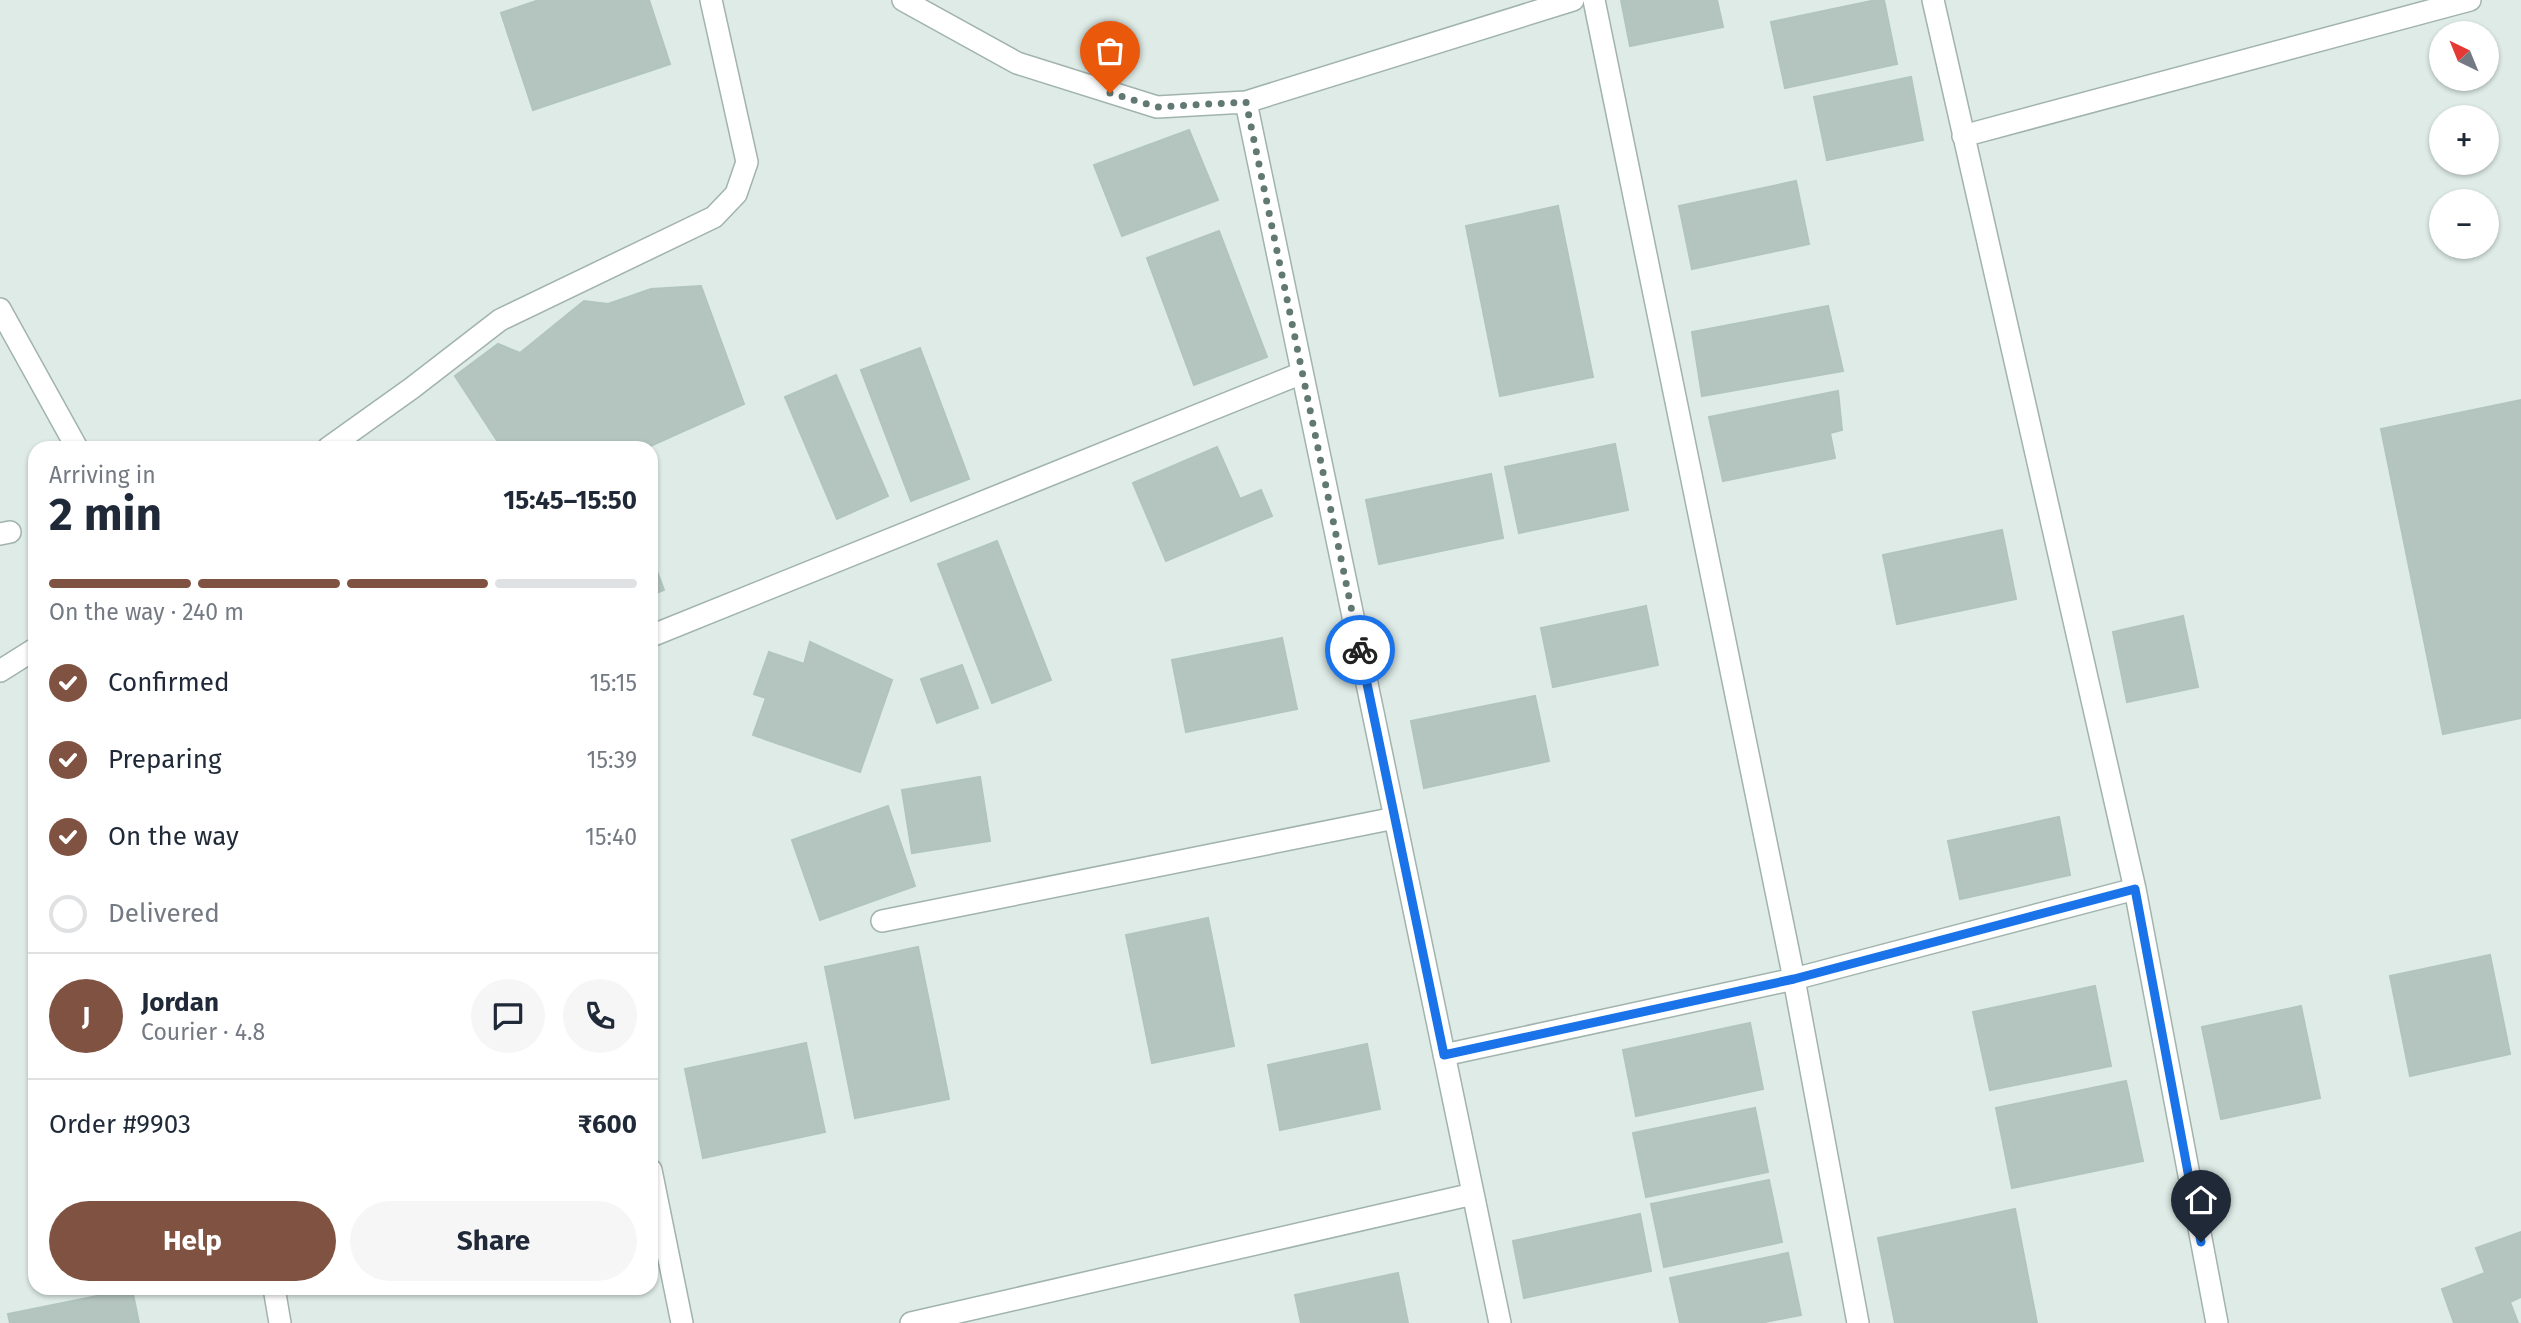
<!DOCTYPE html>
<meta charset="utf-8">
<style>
body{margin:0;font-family:"Fira Sans",sans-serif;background:#f6f6f7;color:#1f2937;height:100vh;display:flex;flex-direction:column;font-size:26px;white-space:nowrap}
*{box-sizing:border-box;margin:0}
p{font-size:23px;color:#747a83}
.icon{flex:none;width:38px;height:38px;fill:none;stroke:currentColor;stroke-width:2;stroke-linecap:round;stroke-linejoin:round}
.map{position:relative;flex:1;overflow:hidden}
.panel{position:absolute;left:28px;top:441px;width:630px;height:854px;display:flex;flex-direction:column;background:#fff;border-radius:21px;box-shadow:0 2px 5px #0004}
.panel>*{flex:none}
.needle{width:46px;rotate:317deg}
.fabs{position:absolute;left:2429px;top:21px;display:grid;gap:14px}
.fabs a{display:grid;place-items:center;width:70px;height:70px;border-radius:50%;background:#fff;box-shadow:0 2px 5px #0004;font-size:35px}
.pin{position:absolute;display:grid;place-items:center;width:60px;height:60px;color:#fff;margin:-72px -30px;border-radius:50% 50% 50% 0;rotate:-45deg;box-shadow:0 0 7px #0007}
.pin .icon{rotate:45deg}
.courier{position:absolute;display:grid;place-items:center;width:70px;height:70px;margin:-35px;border:5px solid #1a73e8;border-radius:50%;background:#fff;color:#222;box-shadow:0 2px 9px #0007}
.head em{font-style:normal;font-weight:700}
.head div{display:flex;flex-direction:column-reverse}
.head{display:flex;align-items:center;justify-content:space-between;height:119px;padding:0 21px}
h1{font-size:46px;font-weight:700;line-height:52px}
.bar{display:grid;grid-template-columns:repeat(4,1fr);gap:10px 7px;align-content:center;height:84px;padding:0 21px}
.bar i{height:9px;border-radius:5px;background:#e0e1e3}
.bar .on{background:#805242}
.bar p{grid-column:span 4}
.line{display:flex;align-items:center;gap:18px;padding:0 21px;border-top:2px solid #e0e1e3}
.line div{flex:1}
.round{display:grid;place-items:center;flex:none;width:74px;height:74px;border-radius:37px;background:#f6f6f7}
ol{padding:0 21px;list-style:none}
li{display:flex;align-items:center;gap:21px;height:77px}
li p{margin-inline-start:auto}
li .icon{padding:7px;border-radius:50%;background:#805242;color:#fff;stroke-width:4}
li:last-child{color:#747a83}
li i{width:38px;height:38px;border:4px solid #e0e1e3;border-radius:50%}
.primary-button{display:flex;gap:14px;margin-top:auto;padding:14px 21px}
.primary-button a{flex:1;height:80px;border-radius:42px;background:#805242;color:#fff;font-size:28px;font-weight:700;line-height:80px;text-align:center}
.primary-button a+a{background:#f6f6f7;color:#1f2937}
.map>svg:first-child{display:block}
</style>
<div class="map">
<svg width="2521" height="1323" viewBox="0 0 2521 1323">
<rect width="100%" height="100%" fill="#deebe6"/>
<path fill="#b4c5bf" stroke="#b1c4be" stroke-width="2" d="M 539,0 L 649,0 L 670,64 L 533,110 L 501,13 Z
M 1621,0 L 1717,0 L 1723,27 L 1630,46 Z
M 1876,0 L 1884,0 L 1897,64 L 1785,88 L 1771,22 Z
M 1911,77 L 1923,140 L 1827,160 L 1814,97 Z
M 1189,130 L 1218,200 L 1122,236 L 1094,165 Z
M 1796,181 L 1809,244 L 1692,269 L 1679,206 Z
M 1558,206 L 1593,377 L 1500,396 L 1466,226 Z
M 1219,231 L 1267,357 L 1194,385 L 1147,258 Z
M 701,286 L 744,404 L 646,448 L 502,448 L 455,376 L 498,344 L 520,353 L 584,301 L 608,304 L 651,289 Z
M 1828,306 L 1843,371 L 1702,396 L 1692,332 Z
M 920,348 L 969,479 L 911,501 L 861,370 Z
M 836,375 L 888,496 L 837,519 L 785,397 Z
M 1838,391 L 1842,430 L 1830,433 L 1835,458 L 1723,481 L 1709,417 Z
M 2521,400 L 2521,718 L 2443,734 L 2381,429 Z
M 1615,444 L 1628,510 L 1519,533 L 1505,467 Z
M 1217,447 L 1240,499 L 1261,490 L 1272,516 L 1166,561 L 1133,483 Z
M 1491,474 L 1503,538 L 1379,564 L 1366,500 Z
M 2002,530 L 2016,599 L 1897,624 L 1883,555 Z
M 997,541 L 1051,680 L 992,703 L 938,564 Z
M 651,555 L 664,590 L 651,595 Z
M 1646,606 L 1658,665 L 1553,687 L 1541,628 Z
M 2183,616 L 2198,687 L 2127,702 L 2113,632 Z
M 1282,638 L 1297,709 L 1186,732 L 1172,660 Z
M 810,642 L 892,680 L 860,772 L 753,735 L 766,698 L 754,694 L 769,652 L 804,664 Z
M 962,665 L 978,708 L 937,723 L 921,679 Z
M 1535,696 L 1549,761 L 1424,788 L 1411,721 Z
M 980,777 L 990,841 L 912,853 L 902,790 Z
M 888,806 L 915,886 L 820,920 L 792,840 Z
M 2059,817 L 2070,875 L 1960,899 L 1948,841 Z
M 1208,918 L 1234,1046 L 1152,1063 L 1126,935 Z
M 918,947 L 949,1099 L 855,1118 L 825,967 Z
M 2490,955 L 2510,1054 L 2410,1076 L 2390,976 Z
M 2095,986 L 2111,1066 L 1990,1090 L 1973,1012 Z
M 2301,1006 L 2320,1098 L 2221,1119 L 2202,1027 Z
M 1750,1023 L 1763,1089 L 1636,1116 L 1623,1050 Z
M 806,1043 L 825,1132 L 703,1158 L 685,1069 Z
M 1367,1044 L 1380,1109 L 1280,1130 L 1268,1065 Z
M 2126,1081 L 2143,1161 L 2012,1188 L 1996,1108 Z
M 1755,1108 L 1768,1172 L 1646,1197 L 1633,1133 Z
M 1769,1180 L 1782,1242 L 1664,1267 L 1651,1204 Z
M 2015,1209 L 2037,1323 L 1895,1323 L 1878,1238 Z
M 1640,1214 L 1651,1271 L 1524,1298 L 1513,1241 Z
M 2521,1232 L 2521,1297 L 2510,1302 L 2518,1323 L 2454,1323 L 2442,1289 L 2485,1273 L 2476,1248 Z
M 1788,1253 L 1801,1315 L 1760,1323 L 1680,1323 L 1670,1278 Z
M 1398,1273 L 1408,1323 L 1301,1323 L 1295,1295 Z
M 132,1289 L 139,1323 L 10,1323 L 8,1314 Z"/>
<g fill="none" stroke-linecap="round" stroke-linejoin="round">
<g stroke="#a1b3ad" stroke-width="24">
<path id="minor" d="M 903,0 L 1017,63 L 1157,107 L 1246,102 L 1500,1323
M 1594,0 L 1794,979 L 1858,1323
M 1933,0 L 2135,889 L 2217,1323
M 1246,102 L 1573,0
M 1963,136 L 2470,0
M 0,309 L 77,448
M 328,448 L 412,388 L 500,320 L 714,217 L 736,194 L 747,162 L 711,0
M 0,534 L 10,532
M 651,636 L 1302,373
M 0,671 L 35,649
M 882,921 L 1395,818
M 1444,1055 L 1794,979 L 2135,889
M 651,1170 L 682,1323
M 274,1288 L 280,1323
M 911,1323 L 1473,1194"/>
</g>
<use href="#minor" stroke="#fff" stroke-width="21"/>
</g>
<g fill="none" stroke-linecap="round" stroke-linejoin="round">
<path stroke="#627973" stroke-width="7" stroke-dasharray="0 12.6" d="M 1110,93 L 1157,107 L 1246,102 L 1360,650"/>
<path stroke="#1a73e8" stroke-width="9" d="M 1360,650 L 1444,1055 L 1794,979 L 2135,889 L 2201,1242"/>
</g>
</svg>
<div class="fabs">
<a><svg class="needle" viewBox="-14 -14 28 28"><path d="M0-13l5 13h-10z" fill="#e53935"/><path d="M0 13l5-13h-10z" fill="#747a83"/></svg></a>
<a>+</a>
<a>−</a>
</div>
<div class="pin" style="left:1110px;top:93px;background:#ea580c"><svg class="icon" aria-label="bag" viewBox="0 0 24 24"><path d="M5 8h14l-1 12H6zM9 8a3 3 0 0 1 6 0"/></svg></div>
<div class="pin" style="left:2201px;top:1242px;background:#1f2937"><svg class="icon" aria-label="home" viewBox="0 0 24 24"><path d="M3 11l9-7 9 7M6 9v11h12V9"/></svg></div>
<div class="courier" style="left:1360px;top:650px"><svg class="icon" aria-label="bike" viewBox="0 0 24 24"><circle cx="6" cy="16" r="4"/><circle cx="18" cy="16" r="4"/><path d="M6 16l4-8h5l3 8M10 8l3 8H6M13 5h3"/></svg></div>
<section class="panel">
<div class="head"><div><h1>2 min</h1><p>Arriving in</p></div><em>15:45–15:50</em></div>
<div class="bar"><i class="on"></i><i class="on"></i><i class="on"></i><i></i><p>On the way · 240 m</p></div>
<ol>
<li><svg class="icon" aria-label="check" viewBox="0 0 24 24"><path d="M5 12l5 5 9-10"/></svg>Confirmed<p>15:15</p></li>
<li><svg class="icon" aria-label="check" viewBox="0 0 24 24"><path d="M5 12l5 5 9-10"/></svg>Preparing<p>15:39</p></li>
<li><svg class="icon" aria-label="check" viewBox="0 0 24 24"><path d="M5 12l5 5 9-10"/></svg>On the way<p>15:40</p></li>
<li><i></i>Delivered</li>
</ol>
<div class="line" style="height:126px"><b class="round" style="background:#805242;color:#fff">J</b><div><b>Jordan</b><p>Courier · 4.8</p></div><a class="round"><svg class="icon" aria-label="chat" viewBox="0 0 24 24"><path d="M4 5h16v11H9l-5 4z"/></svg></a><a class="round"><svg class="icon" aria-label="phone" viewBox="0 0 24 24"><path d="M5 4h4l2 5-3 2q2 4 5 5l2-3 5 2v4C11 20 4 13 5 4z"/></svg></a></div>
<div class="line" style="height:91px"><div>Order #9903</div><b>₹600</b></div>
<div class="primary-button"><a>Help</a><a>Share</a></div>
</section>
</div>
